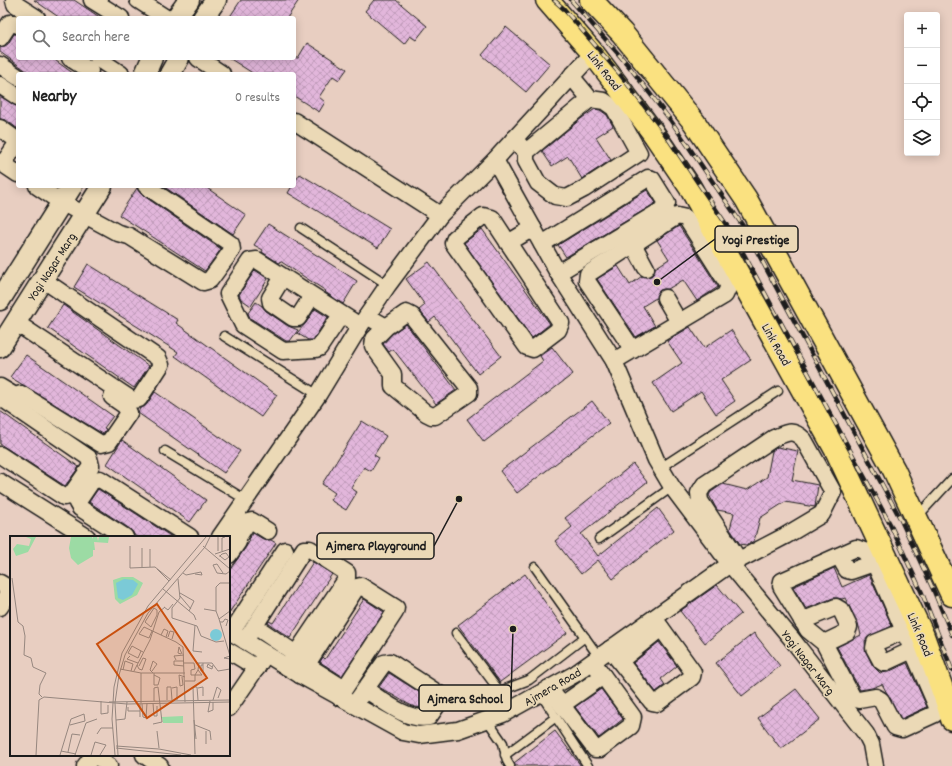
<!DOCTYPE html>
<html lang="en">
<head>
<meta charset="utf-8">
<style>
	body { margin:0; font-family:Dekko,sans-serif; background:#f6f6f6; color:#222 }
	.controls { position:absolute; right:12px; top:12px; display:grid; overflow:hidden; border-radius:4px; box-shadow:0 2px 10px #0003 }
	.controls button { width:36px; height:36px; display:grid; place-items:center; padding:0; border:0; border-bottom:1px solid #e0e0e0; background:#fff; color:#222; font:20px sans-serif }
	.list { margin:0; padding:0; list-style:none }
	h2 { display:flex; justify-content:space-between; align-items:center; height:52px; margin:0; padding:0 16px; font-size:17px }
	h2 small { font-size:13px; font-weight:400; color:#767676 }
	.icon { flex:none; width:22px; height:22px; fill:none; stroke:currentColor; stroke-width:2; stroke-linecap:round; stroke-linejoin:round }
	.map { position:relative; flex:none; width:952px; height:766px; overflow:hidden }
	.search { position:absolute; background:#fff; box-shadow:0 2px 10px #0003; left:16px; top:16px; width:280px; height:44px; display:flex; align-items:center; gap:10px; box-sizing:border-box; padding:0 14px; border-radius:4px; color:#767676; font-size:15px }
	.panel { position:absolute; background:#fff; box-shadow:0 2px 10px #0003; left:16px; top:72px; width:280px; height:116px; border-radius:4px }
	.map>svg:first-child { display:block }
	.building { fill:url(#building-cross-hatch); stroke:#1c1c1c }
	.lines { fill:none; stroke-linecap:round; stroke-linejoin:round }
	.service-casing { stroke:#1c1c1c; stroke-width:11 }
	.minor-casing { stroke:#1c1c1c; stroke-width:19 }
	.tertiary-casing { stroke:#1c1c1c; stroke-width:23 }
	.primary-casing { stroke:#1c1c1c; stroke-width:25 }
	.service { stroke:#ebd9b6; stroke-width:8 }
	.minor { stroke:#ebd9b6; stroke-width:16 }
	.tertiary { stroke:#ebd9b6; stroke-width:20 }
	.primary { stroke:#fae180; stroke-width:22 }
	.rail-casing { stroke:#1c1c1c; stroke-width:4.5 }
	.rail { stroke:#ebd9b6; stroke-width:3; stroke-dasharray:9; stroke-linecap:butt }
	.labels { text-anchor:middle; stroke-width:3; stroke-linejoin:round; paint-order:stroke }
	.street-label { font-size:13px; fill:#1c1c1c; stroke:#ebd9b6 }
	.inset-road { fill:none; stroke:#96877f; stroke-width:1 }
	.view { fill:#c9500e; fill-opacity:0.15; stroke:#c9500e; stroke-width:2 }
	.inset-edge { fill:none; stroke:#1c1c1c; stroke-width:2 }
	.leader { fill:none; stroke:#1c1c1c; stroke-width:1.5 }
	.callout-dot { fill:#1c1c1c; stroke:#ebd9b6; stroke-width:1.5 }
	.callout { fill:#ebd9b6; stroke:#1c1c1c; stroke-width:1.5 }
	.callout-label { font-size:14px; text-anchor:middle; font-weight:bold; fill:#1c1c1c }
</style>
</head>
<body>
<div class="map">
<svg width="952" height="766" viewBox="0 0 952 766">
	<defs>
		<pattern id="building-cross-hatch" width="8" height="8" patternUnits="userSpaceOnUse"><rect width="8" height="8" fill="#e2b6db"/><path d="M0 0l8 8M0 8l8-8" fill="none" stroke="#c19cbb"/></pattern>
	</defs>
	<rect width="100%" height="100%" fill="#e8cec1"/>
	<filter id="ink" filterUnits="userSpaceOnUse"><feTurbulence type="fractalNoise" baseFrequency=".025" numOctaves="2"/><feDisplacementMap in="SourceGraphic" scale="8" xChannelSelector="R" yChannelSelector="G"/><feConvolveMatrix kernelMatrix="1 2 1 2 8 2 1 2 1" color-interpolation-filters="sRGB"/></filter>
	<g filter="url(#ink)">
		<!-- building -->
		<g class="building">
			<path d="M34,0H74L101,18H60Z"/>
			<path d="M241,0H299L287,18H229Z"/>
			<path d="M374,0H396L427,26L416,40L410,36L404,44L365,11Z"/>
			<path d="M506,27L550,64L526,92L482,55Z"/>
			<path d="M14,34H18V58H52L74,74H31L0,52V47L5,46L8,44Z"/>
			<path d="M307,43L347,69L339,80L333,76L319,97L325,102L319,112L294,96V74H254L229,58H298Z"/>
			<path d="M0,96L18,107V129L6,120L0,119Z"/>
			<path d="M595,109L600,110L607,115L613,126L596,137L611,160L582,179L568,156L552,166L542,151L582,118Z"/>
			<path d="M300,174L390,229L378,248L288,193L292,186H294V183Z"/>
			<path d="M163,186H204L246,215L233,234Z"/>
			<path d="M137,188L141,194L221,249L205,271L119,215Z"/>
			<path d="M647,190L656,203L566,257L558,245Z"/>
			<path d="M268,224L357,281L343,304L325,292L326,291L280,261L279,263L262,252L263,250L254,245Z"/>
			<path d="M679,226L718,287L697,301L683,280L668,289H665L660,290L657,294L656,298L643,306L655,326L636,337L597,279L618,266L630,285L642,276L646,277L651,276L654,273L655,268L669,259L657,240Z"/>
			<path d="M482,229L550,324L532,338L464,243Z"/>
			<path d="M429,262L501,356L478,374L435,317L429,322L419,310L425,305L406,279Z"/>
			<path d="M88,264L178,320L176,323L277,395L261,417L175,356L178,352L74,287Z"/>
			<path d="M255,270L268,279L251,306L241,299L239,295Z"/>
			<path d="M256,302L262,306L266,311L288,326L298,330L290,341H286L250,318L248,313Z"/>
			<path d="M63,305L149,366L134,388L48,328Z"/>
			<path d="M315,309L328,317L313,340H308L297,333L306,323Z"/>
			<path d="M406,324L456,390L436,404L393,349L389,352L383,344L392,334Z"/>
			<path d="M690,327L704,348L731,330L751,360L721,380L735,401L716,414L701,391L671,411L653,383L682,363L667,341Z"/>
			<path d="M552,347L573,374L484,442L467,419L543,361L540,356Z"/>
			<path d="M26,355L113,416L104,428L106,429L103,434L10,377Z"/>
			<path d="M155,392L240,451L224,473L138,413L140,408L147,404Z"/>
			<path d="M592,401L609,423L517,493L500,471Z"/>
			<path d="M0,411L79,467L65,486L0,444Z"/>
			<path d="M362,421L386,436L374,455L379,458L371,471L364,467L351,488L357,492L346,510L330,500L335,493L322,484Z"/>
			<path d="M122,440L206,500L190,522L107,464Z"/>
			<path d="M777,447L798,451L792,480L818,485L815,507L785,502L760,518L754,541L746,545L740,544L730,529L734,513L717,510L709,495L711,492L723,484L747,490L767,477L772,451Z"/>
			<path d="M633,464L647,482L581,534L598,556L658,508L674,530L613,579L598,560L581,574L555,541L572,527L565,518Z"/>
			<path d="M98,489L172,537H136L130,529L89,502Z"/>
			<path d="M253,533L263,539L271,540L276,543L229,613V571L246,547L250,540L248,539Z"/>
			<path d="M313,562L332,574L290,638L268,623L269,621L273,623Z"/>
			<path d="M834,568L842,587L869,575L892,626L868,637L865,641L866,652L873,666L880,673L888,672L907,663L927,707L901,719L882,684L872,688L860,690L837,647L861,635L858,623L845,598L842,599L837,598H833L806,609L793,587Z"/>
			<path d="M525,574L567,633L500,682L458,625Z"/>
			<path d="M717,585L741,614L705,643L680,611Z"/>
			<path d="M364,599L384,612L342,676L320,662L323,657L325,659Z"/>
			<path d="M754,633L780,666L742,696L716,663Z"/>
			<path d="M659,642L677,666L661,679L665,685L656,692L633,663Z"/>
			<path d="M389,673L430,699L424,708L415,707L408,704L379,687Z"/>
			<path d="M601,689L623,719L599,738L575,707Z"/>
			<path d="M796,689L820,719L781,749L758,718Z"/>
			<path d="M555,731L581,766H515L514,763Z"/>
		</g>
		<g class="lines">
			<!-- service casing -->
			<g class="service-casing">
				<g id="service">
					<path d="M301,228L388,285"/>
					<path d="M224,336L318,395"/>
					<path d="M165,451L246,500"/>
					<path d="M660,468L778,391"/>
					<path d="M918,516L952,479"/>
					<path d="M599,539L672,487"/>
					<path d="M535,567L599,657"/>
					<path d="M456,633L513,709"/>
					<path d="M500,691L529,680L585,637"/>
					<path d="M540,693L588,766"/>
					<path d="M487,720L503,743L507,761L510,766"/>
					<path d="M505,755L556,717"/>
				</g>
			</g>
			<!-- minor casing -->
			<g class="minor-casing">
				<g id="minor">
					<path d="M14,0L15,4L37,18"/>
					<path d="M92,0L121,18"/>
					<path d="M138,0L166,18"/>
					<path d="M0,38L10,23H15L18,25"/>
					<path d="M70,58L90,71"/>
					<path d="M97,58L121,74"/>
					<path d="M198,58L222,74"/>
					<path d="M0,65L18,77"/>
					<path d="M0,85L18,97"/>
					<path d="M294,121L440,215"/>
					<path d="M0,128L18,141"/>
					<path d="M514,139L526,152V161L538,183L555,196L567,198L584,189L639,153L614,108L604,101L590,99L571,76"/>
					<path d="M526,152L590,99"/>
					<path d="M495,160L558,273L614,361L656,460L672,487L730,564L791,638L866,734L871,744L875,766"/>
					<path d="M0,162L18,174"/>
					<path d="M3,164L18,142"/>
					<path d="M37,186L61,202L118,233L129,236L203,282L210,280L232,250L231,244L146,186"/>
					<path d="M483,216L492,218L561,323L558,330L533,349L527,347L453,243L455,238Z"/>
					<path d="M508,243L533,228"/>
					<path d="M542,244L648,178L652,179L667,203L665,208L558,273"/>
					<path d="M633,244L646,268"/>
					<path d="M283,277L270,298L271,303L293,318H298L312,296"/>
					<path d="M665,298L679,322"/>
					<path d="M341,315L319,348L316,349L283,351L243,325L228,294L250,261L257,260L360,326"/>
					<path d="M367,316L386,327L406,313L412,316L469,388V393L435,416H432L426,413L393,386V374L373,346L374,339L386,327"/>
					<path d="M15,322L132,400L139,399L161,365L158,358L42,279"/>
					<path d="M614,361L725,295L729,286L686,218L677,216L588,274L587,281L633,350"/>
					<path d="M0,387L15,396L21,394L101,444L109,442L129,413L125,406L112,397"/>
					<path d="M0,397L89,458L91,466L70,496L64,497L0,455"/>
					<path d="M0,482L87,537"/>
					<path d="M125,537L80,508L77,503L92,481L100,479L190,537"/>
					<path d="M220,537L318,395L360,326L388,285L440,215L495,160L593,53"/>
					<path d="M856,548L864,551L875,564L938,709L935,714L902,729L895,727L881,700L876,697L859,700L853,698L824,643L808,630L781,586L782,581Z"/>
					<path d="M229,555L238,542L237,539L248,522L252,521L268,531"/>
					<path d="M839,556L847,570L851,571L874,563"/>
					<path d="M0,583L5,586L8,594L0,607"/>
					<path d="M802,621L836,607L841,610L849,627L847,632L824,643"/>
					<path d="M229,631L300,675L403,732L419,735L458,730L503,714L575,674L730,564L739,560L785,536L822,514L833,492L804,440C793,429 788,432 774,438L704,485L699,493L700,501L739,560"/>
					<path d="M262,631L296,654"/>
					<path d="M904,631L875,643L874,648L881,661L884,663L912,650"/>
					<path d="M231,633L285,550"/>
					<path d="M245,641L304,549H310L347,573V578L287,667"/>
					<path d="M610,649L652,702L657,703L692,677L693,672L654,618"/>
					<path d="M229,651L257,668"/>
					<path d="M620,661L661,628"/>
					<path d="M313,669L343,688"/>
					<path d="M300,675L357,587L361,586L396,608L395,612L339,697"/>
					<path d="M549,688L595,749H600L631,726L633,717L593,662"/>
					<path d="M354,705L384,663L390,662L439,694L440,701L429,717C408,722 382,700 365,689"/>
					<path d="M562,705L603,676"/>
					<path d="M229,708L266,654"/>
					<path d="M144,755L160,766"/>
					<path d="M85,766L92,757L97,756L109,766"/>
				</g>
			</g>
			<!-- tertiary casing -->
			<g class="tertiary-casing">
				<g id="tertiary">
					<path d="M176,18L189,0"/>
					<path d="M203,18L216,0"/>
					<path d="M145,74L152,58"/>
					<path d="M170,74L179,58"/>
					<path d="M0,300L72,186"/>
					<path d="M0,347L102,186"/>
				</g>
			</g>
			<!-- primary casing -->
			<g class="primary-casing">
				<g id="primary">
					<path d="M547,0L593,53L652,131L690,187L837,452L923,636L948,705L952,719"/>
					<path d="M591,0L622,33L694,122L746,199L894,470L952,595"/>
				</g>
			</g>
			<!-- service -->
			<use href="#service" class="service"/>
			<!-- minor -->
			<use href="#minor" class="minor"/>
			<!-- tertiary -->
			<use href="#tertiary" class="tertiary"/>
			<!-- primary -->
			<use href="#primary" class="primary"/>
			<!-- rail casing -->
			<g class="rail-casing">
				<g id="rail">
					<path d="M554,0L564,9L619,73L661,128L734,236L890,524L922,593L952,670"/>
					<path d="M571,0L628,65L671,121L745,229L900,518L933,589L952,635"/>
				</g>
			</g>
			<!-- rail -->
			<use href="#rail" class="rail"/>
		</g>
	</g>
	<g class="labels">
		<!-- street labels -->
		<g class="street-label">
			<text transform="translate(605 70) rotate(52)" y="5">Link Road</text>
			<text transform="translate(51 266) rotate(-57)" y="5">Yogi Nagar Marg</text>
			<text transform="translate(777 344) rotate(61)" y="5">Link Road</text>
			<text transform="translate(921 634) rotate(67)" y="5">Link Road</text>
			<text transform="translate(809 662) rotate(52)" y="5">Yogi Nagar Marg</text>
			<text transform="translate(552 686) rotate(-30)" y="5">Ajmera Road</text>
		</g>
	</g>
	<!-- overview -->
	<g transform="translate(10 536)">
		<rect width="220" height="220" fill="#e8cec1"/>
		<path d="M16,1H26L18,16L6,20L3,13L7,8L19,10L21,3Z" fill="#9cdba4"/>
		<path d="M112,41H123L133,47L127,59L110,68L105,63L103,44ZM173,180V187H153L152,181Z" fill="#9cdba4"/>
		<path d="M61,1H82L83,3V1H87L88,5L89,1H99L98,7L84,6L85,14H83V20L68,29L61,22L59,12Z" fill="#9cdba4"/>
		<path d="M114,43L123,44L128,48L122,59L113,64L108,62L106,47ZM200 99a6 6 0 1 1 12 0a6 6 0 1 1-12 0Z" fill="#7bcad7"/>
		<path class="inset-road" d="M120,10V32L145,31L161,44M193,10L220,33M132,12V31M140,13V31M208,15V1M212,15V2L215,1M205,18L220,13M209,20H210L212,18L216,17L219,21L215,24L210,20M147,33L159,45M173,37L176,39L191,36L192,39L185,38M213,37L207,28L203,29L207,37L216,38L220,35M2,42L8,86L13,90L15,100L14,119L21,122L23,131L36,137L30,149L29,158L32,161M168,43L170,62L162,72V82L187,90L191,100L206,106L214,105M153,53L184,79L186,84M170,57L184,65L179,75M170,60L181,73M154,71L158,74L163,68M144,72L147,74V79L141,91L135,86ZM194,73L206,75M220,75L209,83L220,120L214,122L220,123M209,83L206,75V51L210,47H220M210,86H213L215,83L218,84L216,90M185,89L183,115L192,116M142,95L139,102L129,98L134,91L166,106L173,111L175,166M151,99L154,93L158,95L156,101M158,101L160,95L164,96L162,103M131,115L128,122L118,117L122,110L133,116M171,118L168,117L169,111L172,118M120,120L117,123L128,127M166,124L164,120L174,119M174,125H164V129L174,130M174,127H184L185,133L181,134V139H185V145H175M187,127H202L208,135L220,133M127,129L129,133L132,134L136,123L133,122L129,130M193,129H191V135H193V127M202,131L198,128L197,131L202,133L203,129M110,133L131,137H175M113,134L115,125L123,128L121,135M188,134L192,139H185L188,134L189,127M124,135L140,104L149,76L155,71M142,135L147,128L143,125L140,134L143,137M131,137V167M144,137V149H148L150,142L144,139M172,141L173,149L170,150L169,139L175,141M162,152L167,151V164M188,152L193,151V160M157,164V151H161L162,164M203,164L207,151L211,154L208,162M91,165V178L98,177V169M200,165L198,176L203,174V166M99,166L220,164M143,167L144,180H147V170M130,168V181M132,168L133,181L136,182L137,167M118,171V175H130M106,184L115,183L117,166M184,184L186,203M143,188L152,186L148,151L144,152V165M185,189L200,195L201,204M147,195L149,212M87,198L91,192H103M196,208V195M106,210L149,213L181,219M106,212L171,219M51,215L66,218M58,216L62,198L70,199M185,218L183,151H187L188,164M26,219L29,164L34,161L117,168L220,166M50,219L61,183L74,178L75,185L60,189M65,219L76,187L87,183M81,219L85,206L96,209L90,219M105,219L102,183L104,151L112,117L138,70L196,1M108,219L105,167L109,139L115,119L138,77L195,11L200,1"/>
		<path class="view" d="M147,68L197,142L137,182L87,108Z"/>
		<rect width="220" height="220" class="inset-edge"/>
	</g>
	<!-- callouts -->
	<path class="leader" d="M657 282L715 239M459 499L434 546M513 629L511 698"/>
	<g class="callout-dot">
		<circle cx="657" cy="282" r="4"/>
		<circle cx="459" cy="499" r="4"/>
		<circle cx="513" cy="629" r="4"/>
	</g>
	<g class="callout">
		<rect x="715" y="226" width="83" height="26" rx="4"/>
		<rect x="317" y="533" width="117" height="26" rx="4"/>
		<rect x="419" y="685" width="92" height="26" rx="4"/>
	</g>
	<g class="callout-label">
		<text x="756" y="244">Yogi Prestige</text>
		<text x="376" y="550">Ajmera Playground</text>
		<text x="465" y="703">Ajmera School</text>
	</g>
</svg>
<div class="controls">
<button>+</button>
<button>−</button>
<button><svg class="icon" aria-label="locate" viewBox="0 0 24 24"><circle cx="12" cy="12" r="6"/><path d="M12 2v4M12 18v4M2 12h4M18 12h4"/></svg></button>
<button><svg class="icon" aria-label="layers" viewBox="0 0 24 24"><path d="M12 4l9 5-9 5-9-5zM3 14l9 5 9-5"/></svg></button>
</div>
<div class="search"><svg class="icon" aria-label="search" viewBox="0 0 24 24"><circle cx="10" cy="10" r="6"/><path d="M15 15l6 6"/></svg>Search here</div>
<section class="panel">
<h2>Nearby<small>0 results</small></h2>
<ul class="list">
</ul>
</section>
</div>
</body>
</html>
